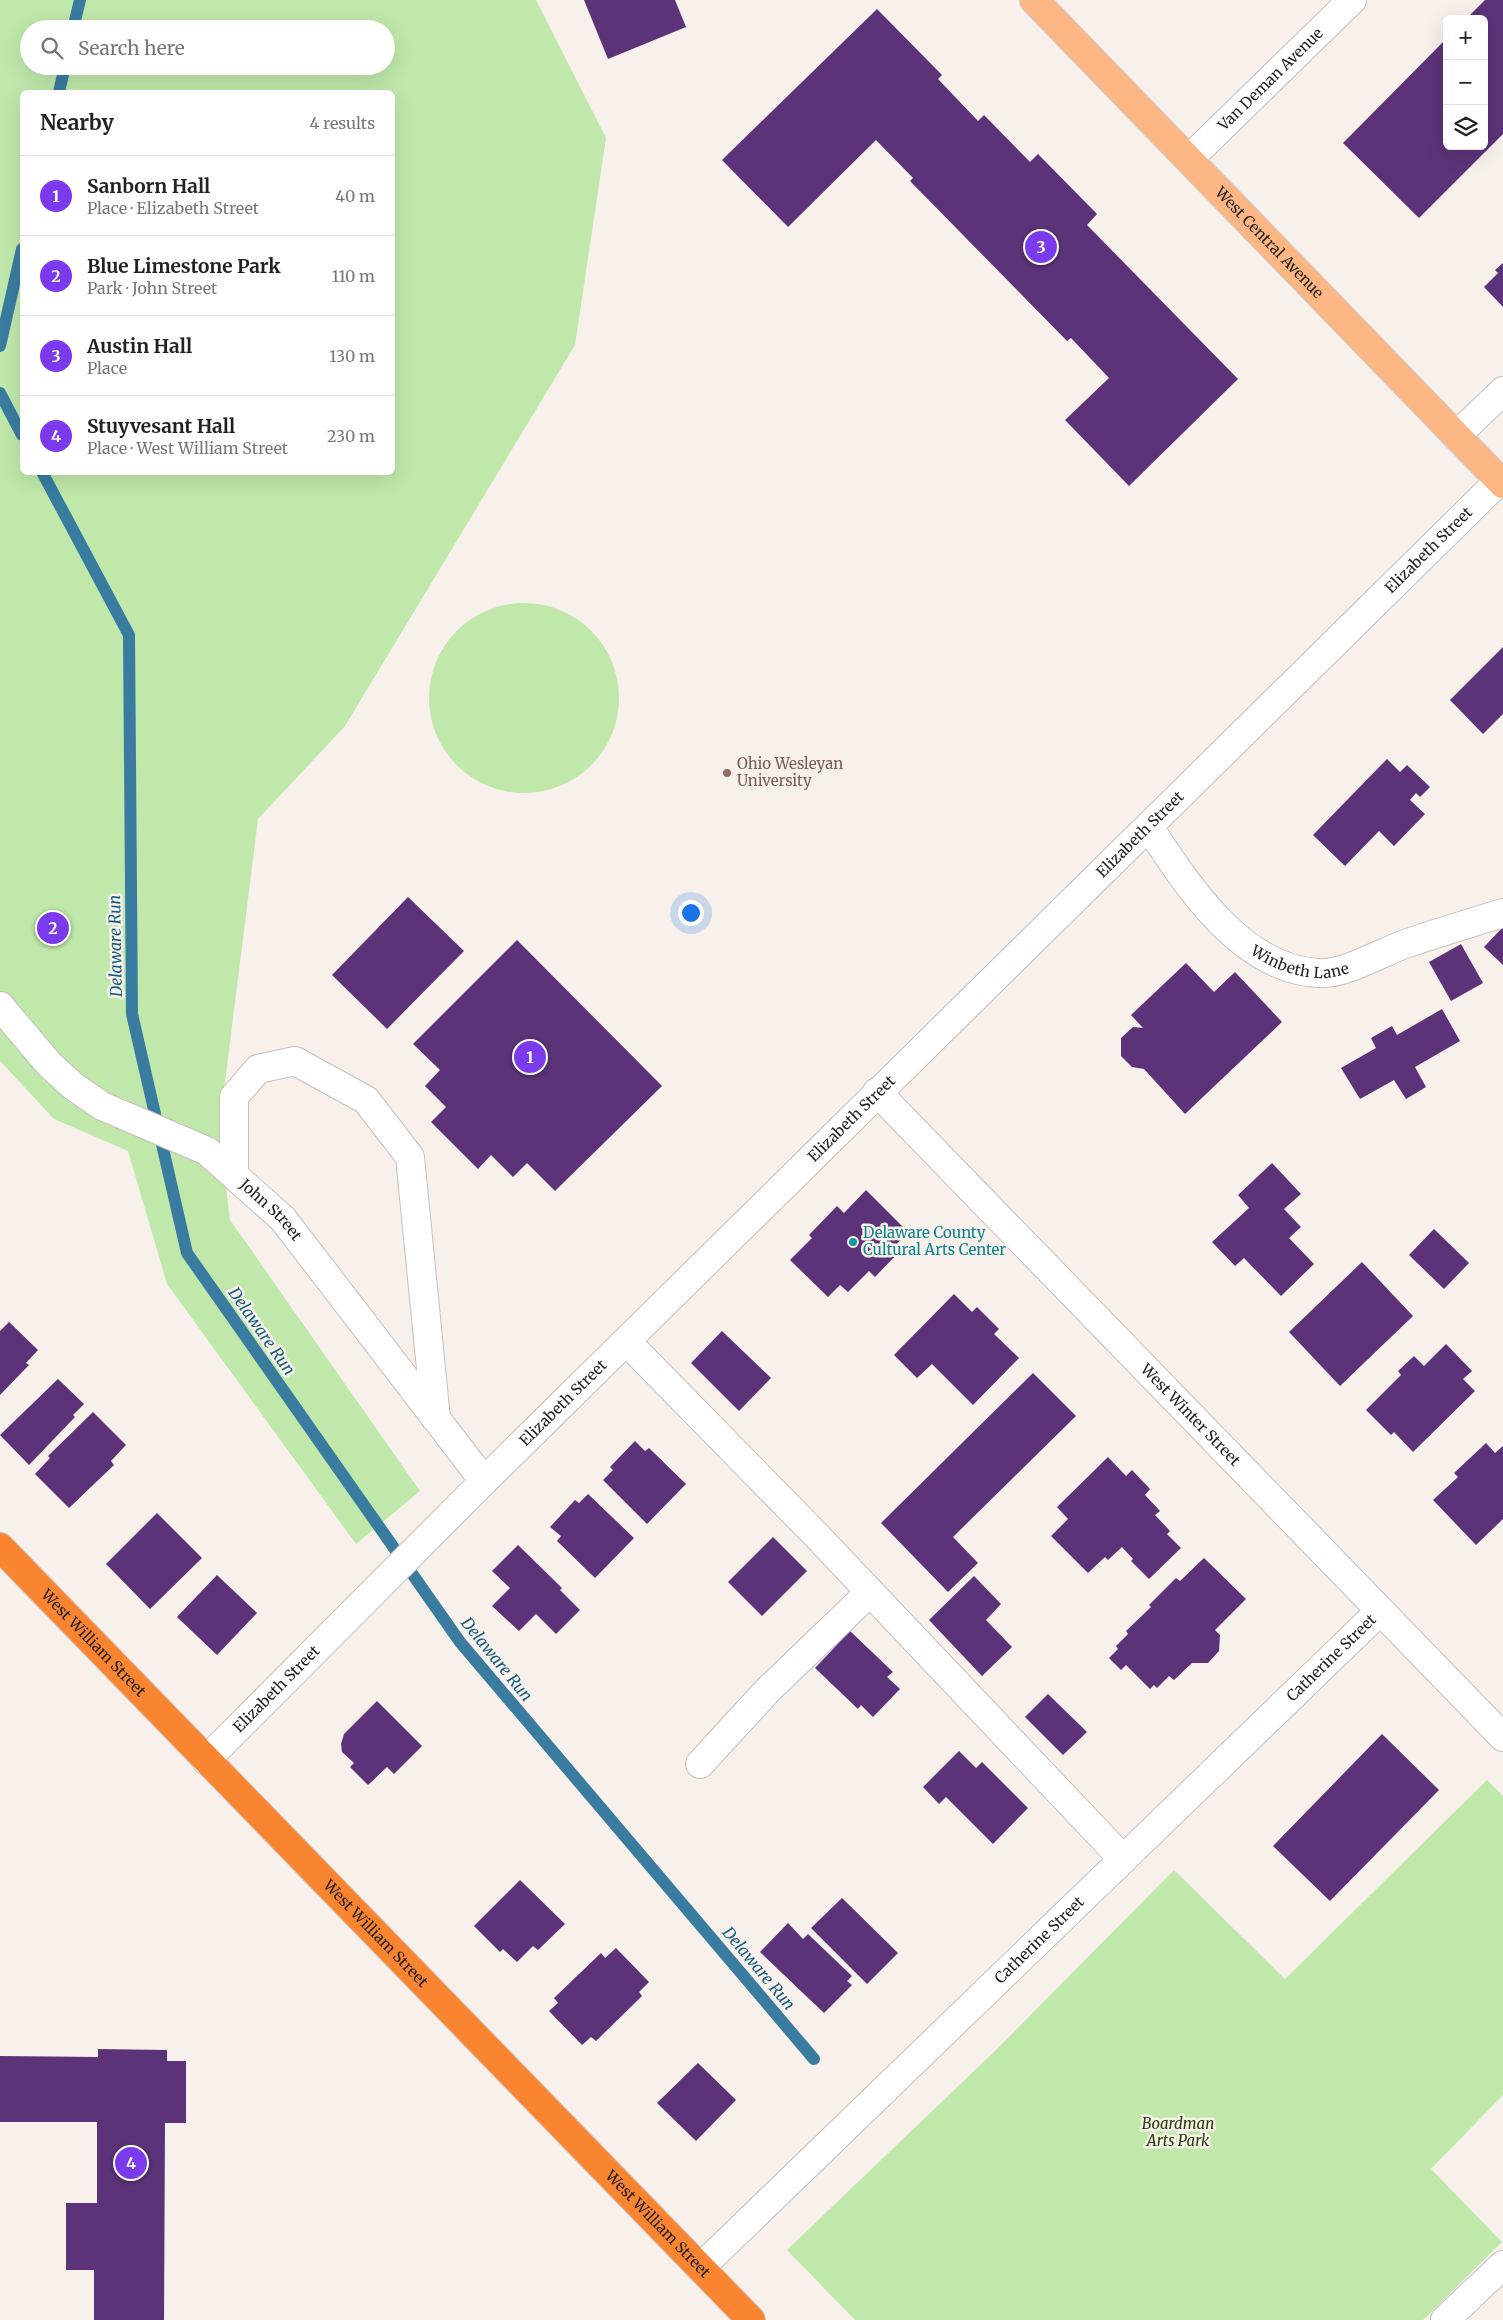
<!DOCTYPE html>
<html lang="en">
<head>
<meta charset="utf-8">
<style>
	body { margin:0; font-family:Merriweather,serif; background:#f6f6f6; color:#222 }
	.controls { position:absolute; right:15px; top:15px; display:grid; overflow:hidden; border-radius:8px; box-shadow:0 5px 20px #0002 }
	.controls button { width:45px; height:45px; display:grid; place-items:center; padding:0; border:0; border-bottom:1px solid #e0e0e0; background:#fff; color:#222; font:25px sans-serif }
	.you { position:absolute; left:690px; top:912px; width:18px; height:18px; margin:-12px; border:4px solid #fff; border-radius:50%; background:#1a73e8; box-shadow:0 0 0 8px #1a73e833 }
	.badge { display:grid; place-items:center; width:32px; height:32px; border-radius:50%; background:#7c3aed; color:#fff; font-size:16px; font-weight:700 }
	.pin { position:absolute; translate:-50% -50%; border:2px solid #fff; box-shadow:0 1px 5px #0006 }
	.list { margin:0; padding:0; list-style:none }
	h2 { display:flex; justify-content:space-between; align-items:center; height:65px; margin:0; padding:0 20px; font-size:21px }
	h2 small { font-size:16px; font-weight:400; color:#767676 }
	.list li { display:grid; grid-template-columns:32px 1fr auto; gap:15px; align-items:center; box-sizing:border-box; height:80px; padding:0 20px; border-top:1px solid #e0e0e0 }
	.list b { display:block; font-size:19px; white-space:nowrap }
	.list p { margin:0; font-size:16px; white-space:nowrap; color:#767676 }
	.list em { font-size:16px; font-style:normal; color:#767676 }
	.icon { flex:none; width:28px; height:28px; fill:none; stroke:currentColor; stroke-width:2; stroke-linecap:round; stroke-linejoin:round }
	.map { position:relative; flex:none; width:1503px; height:2320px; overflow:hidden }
	.search { position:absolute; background:#fff; box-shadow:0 5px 20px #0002; left:20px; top:20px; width:375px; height:55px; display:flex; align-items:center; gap:12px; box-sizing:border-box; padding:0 18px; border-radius:28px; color:#767676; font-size:19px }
	.panel { position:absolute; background:#fff; box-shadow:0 5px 20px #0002; left:20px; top:90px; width:375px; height:385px; border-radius:8px }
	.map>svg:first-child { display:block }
	.green { fill:#c0e8aa; fill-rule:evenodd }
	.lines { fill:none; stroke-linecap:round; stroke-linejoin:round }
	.stream { stroke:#397ca0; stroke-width:12 }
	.building { fill:#5c3379 }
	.minor-casing { stroke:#c7bfbb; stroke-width:30 }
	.major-casing { stroke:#cecdcd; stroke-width:30 }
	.highway-casing { stroke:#cecdcd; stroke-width:30 }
	.minor { stroke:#fff; stroke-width:28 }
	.major { stroke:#fcb683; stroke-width:28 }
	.highway { stroke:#fa8531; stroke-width:28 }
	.education-dot { fill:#8d6e63; stroke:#f7f0eb; stroke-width:2 }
	.culture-dot { fill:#0f9aa8; stroke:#f7f0eb; stroke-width:2 }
	.labels { text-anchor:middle; stroke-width:5; stroke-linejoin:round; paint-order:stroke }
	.street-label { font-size:15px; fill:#201d1c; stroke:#f7f0eb }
	.education-label { font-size:15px; fill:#785e54; stroke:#f7f0eb; text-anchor:start }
	.culture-label { font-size:15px; fill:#0d838f; stroke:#f7f0eb; text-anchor:start }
	.park-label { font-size:15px; font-style:italic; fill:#203f07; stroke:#f7f0eb }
	.water-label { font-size:16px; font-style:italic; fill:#105a7e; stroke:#f7f0eb }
</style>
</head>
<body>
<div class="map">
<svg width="1503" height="2320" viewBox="0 0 1503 2320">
	<rect width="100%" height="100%" fill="#f7f0eb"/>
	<!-- green -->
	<g class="green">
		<path d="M0,0H536L606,138L575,345L345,726L258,819L219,1130L230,1220L420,1491L356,1544L167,1284L128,1151L54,1119L0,1061ZM29,29H386V66H29ZM22,92H392V472H22Z"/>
		<circle cx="524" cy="698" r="95"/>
		<path d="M1487,1780L1503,1796V2095L1431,2169L1502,2242L1423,2320H855L787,2250L998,2048L1174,1870L1285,1979Z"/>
	</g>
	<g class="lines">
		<!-- stream -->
		<g class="stream">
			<path d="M73,29L80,0"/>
			<path d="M59,92L65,66"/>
			<path d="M0,346L22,249"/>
			<path d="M0,393L22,435"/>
			<path d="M42,472L129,635L132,1014L187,1253L460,1642L814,2059"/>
		</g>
	</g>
	<!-- building -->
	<g class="building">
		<path d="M584,0H675L686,27L608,59Z"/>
		<path d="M1485,0H1503V134L1419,218L1343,143L1447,38V146H1484V19H1466Z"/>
		<path d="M877,9L942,75L938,79L978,121L984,115L1030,162L1038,154L1097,214L1087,225L1238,379L1129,486L1065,420L1109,378L1071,338L1067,341L910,181L913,178L876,140L788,227L722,160Z"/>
		<path d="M1503,263V307L1484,287L1498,273L1495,270Z"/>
		<path d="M1503,647V714L1483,734L1450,700Z"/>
		<path d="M1387,759L1400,772L1407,765L1430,787L1420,797L1416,793L1410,800L1425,814L1394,846L1379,831L1345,866L1313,835Z"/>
		<path d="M408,897L464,951L387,1029L332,975Z"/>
		<path d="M1503,927V965L1484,947Z"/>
		<path d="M517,940L662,1086L555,1191L527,1163L513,1177L491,1155L478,1169L431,1122L446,1107L425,1086L440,1070L413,1044Z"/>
		<path d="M1461,944L1483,983L1451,1001L1429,962Z"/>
		<path d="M1186,963L1214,992L1235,972L1282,1022L1185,1114L1144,1069L1132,1067L1121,1056V1038L1133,1027L1143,1028L1131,1015Z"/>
		<path d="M1442,1009L1460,1041L1415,1067L1426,1087L1406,1099L1394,1080L1360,1099L1341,1068L1376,1048L1371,1038L1392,1026L1397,1035Z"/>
		<path d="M1272,1163L1301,1194L1284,1209L1301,1227L1289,1238L1314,1264L1281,1296L1244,1258L1235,1266L1212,1242L1249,1208L1238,1195Z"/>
		<path d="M866,1190L908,1232L894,1247L899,1252L875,1277L869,1271L848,1292L840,1285L828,1297L790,1260L812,1238L809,1235L837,1206L844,1213Z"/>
		<path d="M1434,1229L1469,1263L1444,1289L1409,1255Z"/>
		<path d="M1362,1262L1413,1316L1340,1386L1289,1332Z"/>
		<path d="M954,1294L972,1312L977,1307L999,1329L994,1334L1019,1358L973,1405L932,1364L917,1378L894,1355Z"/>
		<path d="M9,1322L38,1350L26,1363L29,1365L0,1395V1331Z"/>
		<path d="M722,1331L771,1378L739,1411L691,1363Z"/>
		<path d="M1446,1344L1472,1371L1463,1379L1475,1391L1413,1452L1394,1432L1391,1435L1366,1410L1401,1375L1398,1371L1414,1356L1424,1366Z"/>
		<path d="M1033,1373L1076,1416L953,1537L978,1563L948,1592L881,1523Z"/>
		<path d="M58,1379L84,1404L73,1415L75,1417L29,1465L0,1435Z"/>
		<path d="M93,1412L126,1445L111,1461L114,1465L69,1508L35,1474L50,1458L48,1456Z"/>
		<path d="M635,1441L645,1451L649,1448L686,1484L647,1524L603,1480L613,1470L610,1467Z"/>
		<path d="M1486,1443L1495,1453L1503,1446V1519L1476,1545L1433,1500L1458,1477L1454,1473Z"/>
		<path d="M1108,1457L1126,1476L1132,1470L1150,1489L1145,1495L1160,1511L1155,1515L1170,1531L1167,1534L1181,1548L1149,1579L1131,1561L1133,1559L1122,1547L1108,1560L1105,1557L1088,1573L1051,1536L1068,1519L1057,1507Z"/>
		<path d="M588,1494L634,1538L595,1578L557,1541L561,1536L550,1527L575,1500L579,1503Z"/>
		<path d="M157,1513L202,1558L150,1609L106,1564Z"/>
		<path d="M773,1537L807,1571L762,1616L728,1582Z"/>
		<path d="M518,1545L562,1588L560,1590L580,1610L556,1634L536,1614L519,1631L492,1606L510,1588L492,1571Z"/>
		<path d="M1204,1558L1246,1599L1215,1630L1220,1635L1219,1651L1208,1663H1192L1174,1680L1169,1676L1157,1688L1154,1685L1150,1689L1126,1665L1121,1670L1109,1658L1118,1649L1116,1646L1128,1634L1126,1631L1151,1607L1149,1605L1176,1578L1180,1581Z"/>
		<path d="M217,1575L257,1613L217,1655L177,1617Z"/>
		<path d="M974,1576L1001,1604L986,1620L1012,1647L982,1676L929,1620Z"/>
		<path d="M850,1631L893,1672L887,1677L900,1689L873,1717L861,1705L858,1709L815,1668Z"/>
		<path d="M1048,1694L1087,1732L1063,1755L1025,1717Z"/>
		<path d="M377,1701L422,1746L394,1774L387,1767L368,1785L350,1767L354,1763L342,1752L341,1744L344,1734Z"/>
		<path d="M1382,1734L1439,1790L1330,1901L1273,1846Z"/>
		<path d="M959,1751L976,1768L982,1762L1028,1808L993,1844L946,1797L939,1804L923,1787Z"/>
		<path d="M520,1880L565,1924L538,1950L533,1946L517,1962L503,1949L500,1952L474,1926Z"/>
		<path d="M842,1898L898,1953L867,1984L811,1928Z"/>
		<path d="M788,1923L803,1939L808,1934L852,1976L847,1981L852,1985L824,2013L760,1952Z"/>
		<path d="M616,1948L649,1982L639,1992L642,1996L596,2041L591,2037L582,2045L549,2011L558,2003L554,1998L601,1953L605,1958Z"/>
		<path d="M98,2049L167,2050V2061H186V2123H165L164,2320H94V2270H66V2203H97V2122H0V2056L98,2057Z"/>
		<path d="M698,2063L736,2100L696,2141L657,2103Z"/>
	</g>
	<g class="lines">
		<!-- minor casing -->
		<g class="minor-casing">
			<g id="minor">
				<path id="s1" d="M1189,159L1352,0"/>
				<path d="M1456,436L1503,391"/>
				<path id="s2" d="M1149,827C1187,885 1241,969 1318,973C1344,975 1380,953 1405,944C1437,933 1470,923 1503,913"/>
				<path id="s3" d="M0,1006L49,1064L73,1086L102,1106L207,1151L283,1219L484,1481"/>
				<path id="s4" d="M877,1092L1503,1737"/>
				<path d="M234,1174V1097L258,1069L295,1061L366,1100L410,1157L436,1419"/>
				<path d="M627,1342L818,1537L1123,1859"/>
				<path id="s5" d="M206,1760L484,1481L1499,481"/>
				<path d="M700,1764L767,1691L870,1592"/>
				<path id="s6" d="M700,2268L1380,1611"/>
				<path d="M1445,2320L1503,2265"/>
			</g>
		</g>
		<!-- major casing -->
		<g class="major-casing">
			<g id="major">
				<path id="s7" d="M1034,0L1503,484"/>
			</g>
		</g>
		<!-- highway casing -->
		<g class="highway-casing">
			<g id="highway">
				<path id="s8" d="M0,1547L751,2320"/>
			</g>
		</g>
		<!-- minor -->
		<use href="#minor" class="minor"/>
		<!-- major -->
		<use href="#major" class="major"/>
		<!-- highway -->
		<use href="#highway" class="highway"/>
	</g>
	<!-- markers -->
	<circle class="education-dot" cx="727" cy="773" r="5"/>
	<circle class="culture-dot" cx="853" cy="1242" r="5"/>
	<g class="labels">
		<!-- street labels -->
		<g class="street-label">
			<text dy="5" stroke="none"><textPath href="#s1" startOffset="114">Van Deman Avenue</textPath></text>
			<text dy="5" stroke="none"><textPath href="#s7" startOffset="338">West Central Avenue</textPath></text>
			<text dy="5" stroke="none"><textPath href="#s5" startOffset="1720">Elizabeth Street</textPath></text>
			<text dy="5" stroke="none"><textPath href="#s5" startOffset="1315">Elizabeth Street</textPath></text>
			<text dy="5" stroke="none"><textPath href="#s2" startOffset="212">Winbeth Lane</textPath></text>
			<text dy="5" stroke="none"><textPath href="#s5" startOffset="910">Elizabeth Street</textPath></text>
			<text dy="5" stroke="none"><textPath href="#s3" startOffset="345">John Street</textPath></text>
			<text dy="5" stroke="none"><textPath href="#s5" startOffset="505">Elizabeth Street</textPath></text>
			<text dy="5" stroke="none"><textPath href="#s4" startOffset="450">West Winter Street</textPath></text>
			<text dy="5" stroke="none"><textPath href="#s8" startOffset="134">West William Street</textPath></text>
			<text dy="5" stroke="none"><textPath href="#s6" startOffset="878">Catherine Street</textPath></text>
			<text dy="5" stroke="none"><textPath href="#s5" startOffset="100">Elizabeth Street</textPath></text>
			<text dy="5" stroke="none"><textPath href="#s8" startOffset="539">West William Street</textPath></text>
			<text dy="5" stroke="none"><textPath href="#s6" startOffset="472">Catherine Street</textPath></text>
			<text dy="5" stroke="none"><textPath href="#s8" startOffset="944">West William Street</textPath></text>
		</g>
		<!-- education labels -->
		<g class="education-label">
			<text x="737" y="769">Ohio Wesleyan<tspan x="737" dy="17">University</tspan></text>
		</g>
		<!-- culture labels -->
		<g class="culture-label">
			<text x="863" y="1238">Delaware County<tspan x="863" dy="17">Cultural Arts Center</tspan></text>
		</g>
		<!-- park labels -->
		<g class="park-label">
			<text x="1178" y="2129">Boardman<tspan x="1178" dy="17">Arts Park</tspan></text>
		</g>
		<!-- water labels -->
		<g class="water-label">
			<text transform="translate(115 946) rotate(-91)" y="6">Delaware Run</text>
			<text transform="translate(262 1331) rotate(55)" y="6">Delaware Run</text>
			<text transform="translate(497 1659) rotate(51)" y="6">Delaware Run</text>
			<text transform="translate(759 1968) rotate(50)" y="6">Delaware Run</text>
		</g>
	</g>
</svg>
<div class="controls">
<button>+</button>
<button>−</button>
<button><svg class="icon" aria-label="layers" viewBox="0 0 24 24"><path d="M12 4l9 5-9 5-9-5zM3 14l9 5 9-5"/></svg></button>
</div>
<div class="you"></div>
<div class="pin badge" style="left:530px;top:1057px">1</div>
<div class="pin badge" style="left:53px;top:928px">2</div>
<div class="pin badge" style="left:1041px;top:247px">3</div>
<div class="pin badge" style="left:131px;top:2163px">4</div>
<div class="search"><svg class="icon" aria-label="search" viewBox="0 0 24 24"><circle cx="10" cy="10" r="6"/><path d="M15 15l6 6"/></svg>Search here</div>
<section class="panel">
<h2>Nearby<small>4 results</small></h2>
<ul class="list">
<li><span class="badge">1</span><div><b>Sanborn Hall</b><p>Place · Elizabeth Street</p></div><em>40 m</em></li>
<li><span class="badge">2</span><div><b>Blue Limestone Park</b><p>Park · John Street</p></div><em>110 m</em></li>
<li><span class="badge">3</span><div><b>Austin Hall</b><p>Place</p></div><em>130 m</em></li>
<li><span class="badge">4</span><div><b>Stuyvesant Hall</b><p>Place · West William Street</p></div><em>230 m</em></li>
</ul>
</section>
</div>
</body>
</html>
